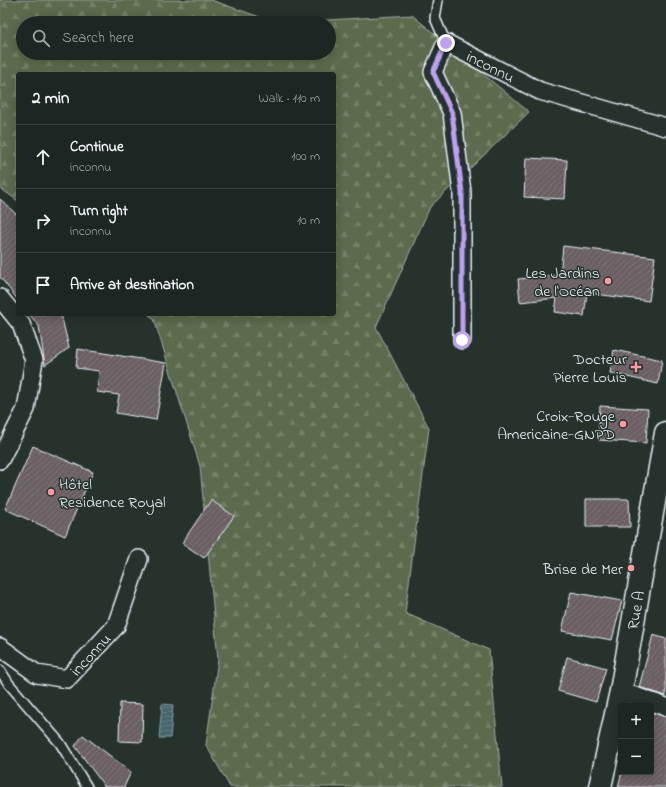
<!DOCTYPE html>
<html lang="en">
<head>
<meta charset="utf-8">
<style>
	body { margin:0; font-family:"Indie Flower",sans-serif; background:#252e2a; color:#f1f3f6 }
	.controls { position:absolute; right:12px; bottom:12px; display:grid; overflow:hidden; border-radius:4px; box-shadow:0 2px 10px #0003 }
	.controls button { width:36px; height:36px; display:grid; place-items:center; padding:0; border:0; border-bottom:1px solid #3a4340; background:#1c2622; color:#f1f3f6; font:20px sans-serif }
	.stop { position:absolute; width:12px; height:12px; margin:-9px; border:3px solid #bca0f2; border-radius:50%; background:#fff }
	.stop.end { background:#bca0f2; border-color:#fff; box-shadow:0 1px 4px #0008 }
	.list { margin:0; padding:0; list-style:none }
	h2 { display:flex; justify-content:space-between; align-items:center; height:52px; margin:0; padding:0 16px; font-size:17px }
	h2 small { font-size:13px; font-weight:400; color:#a0a5a5 }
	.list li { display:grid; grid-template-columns:26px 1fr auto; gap:12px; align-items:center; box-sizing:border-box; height:64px; padding:0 16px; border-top:1px solid #3a4340 }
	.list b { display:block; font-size:15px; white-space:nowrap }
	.list p { margin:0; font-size:13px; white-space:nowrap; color:#a0a5a5 }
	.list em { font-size:13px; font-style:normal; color:#a0a5a5 }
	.icon { flex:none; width:22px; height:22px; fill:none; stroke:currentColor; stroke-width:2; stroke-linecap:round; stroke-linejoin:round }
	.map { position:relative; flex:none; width:666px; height:787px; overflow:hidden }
	.search { position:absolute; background:#1c2622; box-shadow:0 2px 10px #0003; left:16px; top:16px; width:320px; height:44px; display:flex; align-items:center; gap:10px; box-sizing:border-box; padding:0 14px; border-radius:22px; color:#a0a5a5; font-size:15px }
	.panel { position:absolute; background:#1c2622; box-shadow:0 2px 10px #0003; left:16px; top:72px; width:320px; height:244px; border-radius:4px }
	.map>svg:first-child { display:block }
	.forest { fill:url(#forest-firs); stroke:#a2aea2; fill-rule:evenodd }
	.water { fill:url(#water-rules); stroke:#869ea3 }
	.building { fill:url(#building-hatch); stroke:#e8f1f8 }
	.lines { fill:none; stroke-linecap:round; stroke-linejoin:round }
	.service-casing { stroke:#e8f1f8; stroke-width:12 }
	.minor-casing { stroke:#e8f1f8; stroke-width:20 }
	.tertiary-casing { stroke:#e8f1f8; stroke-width:25 }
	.service { stroke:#26332d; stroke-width:9 }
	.minor { stroke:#26332d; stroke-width:17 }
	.tertiary { stroke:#26332d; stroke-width:22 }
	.route { stroke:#bca0f2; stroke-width:5 }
	.poi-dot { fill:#ff9aa2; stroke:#26332d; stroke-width:1.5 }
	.labels { text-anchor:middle; stroke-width:3; stroke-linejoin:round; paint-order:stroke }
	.street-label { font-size:16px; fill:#e8f1f8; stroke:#26332d }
	.poi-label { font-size:16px; fill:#e8f1f8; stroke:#26332d; text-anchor:end }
</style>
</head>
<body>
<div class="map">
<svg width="666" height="787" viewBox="0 0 666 787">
	<defs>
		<pattern id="forest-firs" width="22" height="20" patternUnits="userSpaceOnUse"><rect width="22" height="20" fill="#5b6b4d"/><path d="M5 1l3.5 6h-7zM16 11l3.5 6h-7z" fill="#738167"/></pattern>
		<pattern id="water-rules" width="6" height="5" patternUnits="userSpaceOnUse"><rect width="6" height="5" fill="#44666b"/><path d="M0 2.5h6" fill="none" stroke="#5f7c81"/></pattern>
		<pattern id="building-hatch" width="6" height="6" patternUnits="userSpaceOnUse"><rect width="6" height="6" fill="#6a5f63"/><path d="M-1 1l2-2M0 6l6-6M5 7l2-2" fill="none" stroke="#7f767a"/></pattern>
	</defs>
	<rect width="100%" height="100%" fill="#26332d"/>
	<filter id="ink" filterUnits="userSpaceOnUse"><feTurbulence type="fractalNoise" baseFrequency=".025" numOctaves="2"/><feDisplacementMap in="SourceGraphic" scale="8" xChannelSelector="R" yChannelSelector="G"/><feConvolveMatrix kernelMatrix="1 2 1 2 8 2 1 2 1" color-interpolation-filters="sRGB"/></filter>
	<g filter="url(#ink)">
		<!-- forest -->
		<path class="forest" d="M0,0H211L277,23L412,15L529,112L430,207L376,327L429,428L405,613L489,650L502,787H230L206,745L218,659L200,466L154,319L148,314H334V74H18V201L0,188ZM23,23H329V53H23Z"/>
		<!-- water -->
		<path class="water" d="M162,704L173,705L170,738H159Z"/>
		<!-- building -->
		<g class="building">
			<path d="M526,158L567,160L565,199L524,197Z"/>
			<path d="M0,199L18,216V300L0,277Z"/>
			<path d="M563,246L655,257L649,301L587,293L584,316L555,312L557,298L520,302L518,279L560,275Z"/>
			<path d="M29,314H61L69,348L45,365L39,326Z"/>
			<path d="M78,349L166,363L156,420L116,413L119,395L97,392L99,371L76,368Z"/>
			<path d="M614,350L662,360L658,384L610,373Z"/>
			<path d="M600,406L648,409L646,443L598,440Z"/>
			<path d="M33,446L93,472L65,536L5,509Z"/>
			<path d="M586,499H629L630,527H586Z"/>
			<path d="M211,500L234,516L204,558L182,543Z"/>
			<path d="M571,592L622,601L612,640L562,631Z"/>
			<path d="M653,635L666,639V696L639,687Z"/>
			<path d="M567,657L606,668L596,702L558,691Z"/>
			<path d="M120,703L143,704L142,742L119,741Z"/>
			<path d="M651,712L666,717V787H618L622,772H651Z"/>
			<path d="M83,735L131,772L124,787H105L75,746Z"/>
		</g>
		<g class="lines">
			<!-- service casing -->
			<g class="service-casing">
				<g id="service">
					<path d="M438,0L435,18L446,43"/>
					<path d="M0,670L9,684L60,743L87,787"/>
				</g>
			</g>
			<!-- minor casing -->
			<g class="minor-casing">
				<g id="minor">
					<path d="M0,298L21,324L34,360L26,409L0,460"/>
					<path d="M462,340V192L452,113L433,72L446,43L540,91L666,127"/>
					<path d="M0,647L37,674L67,679L116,626L139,559"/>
					<path d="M621,691L666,707"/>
				</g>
			</g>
			<!-- tertiary casing -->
			<g class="tertiary-casing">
				<path id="tertiary" d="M600,787L621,691L666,433"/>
			</g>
			<!-- service -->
			<use href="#service" class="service"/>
			<!-- minor -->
			<use href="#minor" class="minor"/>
			<!-- tertiary -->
			<use href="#tertiary" class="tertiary"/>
		</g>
	</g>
	<g class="lines" filter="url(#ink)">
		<!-- route -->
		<path class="route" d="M446,43L433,72L452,113L462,192V340"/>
	</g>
	<!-- markers -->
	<g class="poi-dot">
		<circle cx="608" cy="281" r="4"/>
		<path d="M634 361h4v4h4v4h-4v4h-4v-4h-4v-4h4z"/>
		<circle cx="623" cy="424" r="4"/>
		<circle cx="51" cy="492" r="4"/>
		<circle cx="631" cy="568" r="4"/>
	</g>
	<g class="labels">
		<!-- street labels -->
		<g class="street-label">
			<text transform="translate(491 66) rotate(27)" y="6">inconnu</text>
			<text transform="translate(635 610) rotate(-80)" y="6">Rue A</text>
			<text transform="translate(90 654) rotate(-47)" y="6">inconnu</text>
		</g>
		<!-- poi labels -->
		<g class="poi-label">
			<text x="600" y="278">Les Jardins<tspan x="600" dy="18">de l'Océan</tspan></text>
			<text x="627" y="364">Docteur<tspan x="627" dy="18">Pierre Louis</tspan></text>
			<text x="615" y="421">Croix-Rouge<tspan x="615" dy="18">Americaine-GNPD</tspan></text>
			<text x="59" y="489" text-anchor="start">Hôtel<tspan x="59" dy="18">Residence Royal</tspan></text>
			<text x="623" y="574">Brise de Mer</text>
		</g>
	</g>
</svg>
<div class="controls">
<button>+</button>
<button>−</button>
</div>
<div class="stop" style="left:462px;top:340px"></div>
<div class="stop end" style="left:446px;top:43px"></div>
<div class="search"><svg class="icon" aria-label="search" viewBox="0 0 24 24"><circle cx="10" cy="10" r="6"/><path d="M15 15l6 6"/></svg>Search here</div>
<section class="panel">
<h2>2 min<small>Walk · 110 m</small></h2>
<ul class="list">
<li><svg class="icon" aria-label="ahead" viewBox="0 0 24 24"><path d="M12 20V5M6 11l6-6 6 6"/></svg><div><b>Continue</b><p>inconnu</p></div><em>100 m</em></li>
<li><svg class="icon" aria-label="right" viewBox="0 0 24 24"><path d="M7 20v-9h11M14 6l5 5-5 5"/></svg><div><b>Turn right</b><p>inconnu</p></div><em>10 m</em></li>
<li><svg class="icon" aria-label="arrive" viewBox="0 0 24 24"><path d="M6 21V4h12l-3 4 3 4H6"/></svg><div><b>Arrive at destination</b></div></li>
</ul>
</section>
</div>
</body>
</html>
